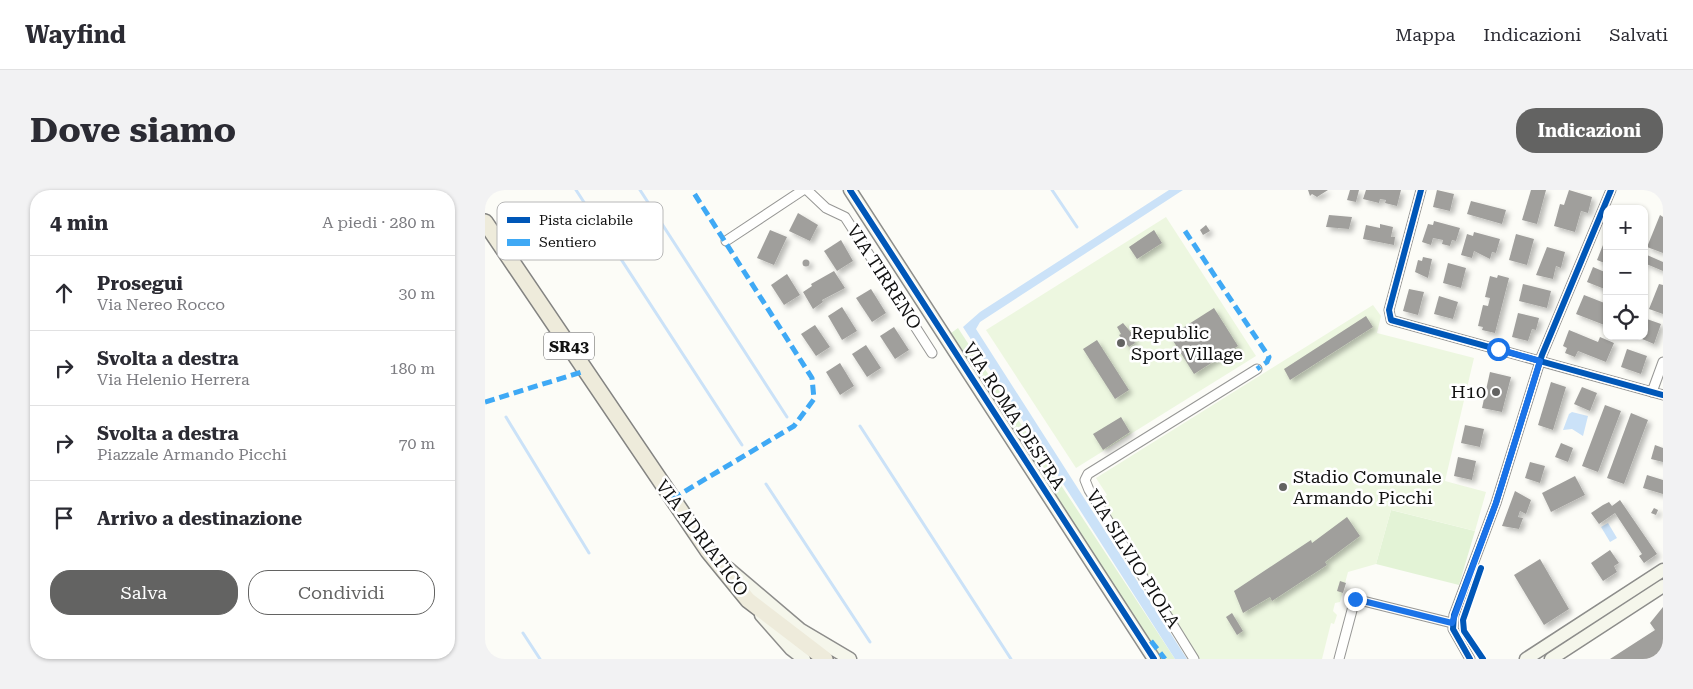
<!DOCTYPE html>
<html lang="it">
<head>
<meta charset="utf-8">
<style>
	body { margin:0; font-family:"Roboto Serif",serif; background:#f2f2f3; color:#2b2b33 }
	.controls { position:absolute; right:15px; top:15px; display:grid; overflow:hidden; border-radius:10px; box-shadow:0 1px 4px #0004 }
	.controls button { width:45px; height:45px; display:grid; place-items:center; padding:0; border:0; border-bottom:1px solid #e1e1e2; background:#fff; color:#2b2b33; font:25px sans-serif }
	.stop { position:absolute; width:15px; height:15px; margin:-11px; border:4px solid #1a73e8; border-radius:50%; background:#fff }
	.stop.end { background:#1a73e8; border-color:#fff; box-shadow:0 1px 5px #0008 }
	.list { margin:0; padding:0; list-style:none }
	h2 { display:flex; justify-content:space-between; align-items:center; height:65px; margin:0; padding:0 20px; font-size:21px }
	h2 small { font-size:16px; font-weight:400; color:#7c7c81 }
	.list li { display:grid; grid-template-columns:32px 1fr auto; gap:15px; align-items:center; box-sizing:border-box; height:75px; padding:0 20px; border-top:1px solid #e1e1e2 }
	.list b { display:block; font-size:19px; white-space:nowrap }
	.list p { margin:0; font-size:16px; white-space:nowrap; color:#7c7c81 }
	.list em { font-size:16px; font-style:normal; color:#7c7c81 }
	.actions { display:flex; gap:10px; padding:15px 20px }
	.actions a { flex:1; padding:11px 0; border:1px solid #636362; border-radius:20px; text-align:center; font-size:18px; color:#636362 }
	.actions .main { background:#636362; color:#fff }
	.icon { flex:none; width:28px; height:28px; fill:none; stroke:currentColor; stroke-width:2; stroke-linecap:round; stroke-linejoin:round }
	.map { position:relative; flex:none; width:1178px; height:469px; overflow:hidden; border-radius:20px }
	header { display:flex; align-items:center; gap:30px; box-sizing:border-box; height:70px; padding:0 25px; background:#fff; border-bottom:1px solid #e1e1e2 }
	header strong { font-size:24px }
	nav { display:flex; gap:28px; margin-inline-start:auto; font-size:18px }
	.intro { display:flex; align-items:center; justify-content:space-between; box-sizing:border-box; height:120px; padding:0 30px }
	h1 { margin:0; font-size:35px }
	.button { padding:12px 22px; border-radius:20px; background:#636362; color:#fff; font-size:18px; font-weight:700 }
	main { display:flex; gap:30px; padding:0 30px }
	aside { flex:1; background:#fff; border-radius:20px; box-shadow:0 1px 4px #0004 }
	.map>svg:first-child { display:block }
	.green { fill:#e3f3d6 }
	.pitch { fill:#edf7e0 }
	.water { fill:#cbe2f8 }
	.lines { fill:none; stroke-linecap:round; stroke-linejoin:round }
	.stream { stroke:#cbe2f8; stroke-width:3 }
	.building { fill:#a09f9c; filter:url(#shadow) }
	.street-casing { stroke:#979795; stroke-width:11 }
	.secondary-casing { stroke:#8d8d8b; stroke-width:15 }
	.primary-casing { stroke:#848482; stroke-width:18 }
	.street { stroke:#fffffe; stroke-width:9 }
	.secondary { stroke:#f5f6eb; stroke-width:12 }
	.primary { stroke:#eeebdb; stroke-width:15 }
	.quiet { stroke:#3fa9f5; stroke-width:5; stroke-dasharray:10 5; stroke-linecap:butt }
	.cycleway-casing { stroke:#fff; stroke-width:9 }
	.cycleway { stroke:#0057b8; stroke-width:6 }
	.route { stroke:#1a73e8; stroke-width:6 }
	.poi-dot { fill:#636362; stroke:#fff; stroke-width:2 }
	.labels { text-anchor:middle; stroke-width:5; stroke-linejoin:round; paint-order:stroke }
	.shield { fill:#fff; stroke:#585858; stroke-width:1 }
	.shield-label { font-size:16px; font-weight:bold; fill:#111 }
	.street-label { font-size:18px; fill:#111; stroke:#fff }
	.poi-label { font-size:18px; fill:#111; stroke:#fff; text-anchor:start }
	.key { fill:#fff; stroke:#b8b8b8; stroke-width:1 }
	.key-label { font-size:14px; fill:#111 }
</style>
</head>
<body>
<header>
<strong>Wayfind</strong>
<nav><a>Mappa</a><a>Indicazioni</a><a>Salvati</a></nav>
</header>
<div class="intro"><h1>Dove siamo</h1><a class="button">Indicazioni</a></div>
<main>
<aside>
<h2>4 min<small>A piedi · 280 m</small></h2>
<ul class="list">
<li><svg class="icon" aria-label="ahead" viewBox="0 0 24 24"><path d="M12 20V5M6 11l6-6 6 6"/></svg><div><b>Prosegui</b><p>Via Nereo Rocco</p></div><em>30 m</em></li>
<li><svg class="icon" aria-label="right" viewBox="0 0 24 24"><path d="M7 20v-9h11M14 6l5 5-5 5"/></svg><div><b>Svolta a destra</b><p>Via Helenio Herrera</p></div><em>180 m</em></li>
<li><svg class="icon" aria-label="right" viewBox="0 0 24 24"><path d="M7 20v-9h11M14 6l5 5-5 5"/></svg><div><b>Svolta a destra</b><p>Piazzale Armando Picchi</p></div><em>70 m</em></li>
<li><svg class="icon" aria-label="arrive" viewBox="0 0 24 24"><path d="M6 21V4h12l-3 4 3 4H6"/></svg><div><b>Arrivo a destinazione</b></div></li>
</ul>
<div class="actions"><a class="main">Salva</a><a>Condividi</a></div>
</aside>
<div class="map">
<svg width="1178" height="469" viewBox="0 0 1178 469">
	<defs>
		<filter id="shadow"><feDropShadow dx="3.5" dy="3.5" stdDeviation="2.5" flood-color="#0004"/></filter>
	</defs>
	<rect width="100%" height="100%" fill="#fcfcf7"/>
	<!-- green -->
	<g class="green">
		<path d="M473,138L690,469H675L462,146Z"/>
		<path d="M906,320L990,341L974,395L891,374Z"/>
	</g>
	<!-- pitch -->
	<g class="pitch">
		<path d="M681,27L771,166L591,278L501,140Z"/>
		<path d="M888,115L896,126L892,143L989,168L960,291L1001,302L990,341L906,320L891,374L863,382L855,412L850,413L848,421L852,425L849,434L846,433L837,469H713L614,311L622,305L611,288Z"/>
	</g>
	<!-- water -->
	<g class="water">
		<path d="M684,0H698L495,132L491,139L702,469H690L478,137L495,122Z"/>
		<path d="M1087,222L1103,226L1098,246L1087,239L1078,240L1084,224Z"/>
		<path d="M1123,333L1132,348L1125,352L1116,337Z"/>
	</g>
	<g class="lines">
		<!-- stream -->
		<g class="stream">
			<path d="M91,0L257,255"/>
			<path d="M155,0L302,227"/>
			<path d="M567,0L592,37"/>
			<path d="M21,227L104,363"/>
			<path d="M375,236L526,469"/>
			<path d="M281,294L385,452"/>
			<path d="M38,443L55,469"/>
		</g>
	</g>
	<!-- building -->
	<g class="building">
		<path d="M823,0H843L832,7L827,4L825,6Z"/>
		<path d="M865,0H874L871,12L862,10Z"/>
		<path d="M881,0H916L912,16L900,13L901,10L895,9L894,13L878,9Z"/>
		<path d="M952,0L969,4L965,21L948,17Z"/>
		<path d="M1046,0H1061L1052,34L1037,30Z"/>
		<path d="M1084,0L1107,7L1103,23L1096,21L1090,42L1069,36L1075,14L1079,15Z"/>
		<path d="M986,11L1021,20L1017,34L982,24Z"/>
		<path d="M313,23L333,35L325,51L304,41Z"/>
		<path d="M844,25L867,27L864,39L841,37Z"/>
		<path d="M1175,25L1178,27V63L1162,57Z"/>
		<path d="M949,31L975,38L971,51L967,50L965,56L957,54L958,50L948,48L946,55L937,52L943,34L948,35Z"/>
		<path d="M895,34L908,37L906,47H910L909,55L878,49L881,35L895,38Z"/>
		<path d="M721,35L725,41L718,45L715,40Z"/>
		<path d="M285,40L302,47L289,75L272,68Z"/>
		<path d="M669,40L677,53L652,69L644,57Z"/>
		<path d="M989,42L1015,49L1011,63L1007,62L1005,69L989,61L987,68L976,65L982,44L988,46Z"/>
		<path d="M1031,44L1049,49L1042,75L1024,70Z"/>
		<path d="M356,50L368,71L352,81L339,61Z"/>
		<path d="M1118,55L1122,57V74L1112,70Z"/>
		<path d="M1062,57L1080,62L1076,78L1071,76L1068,89L1051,85Z"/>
		<path d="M1162,65L1178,72V81L1159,73Z"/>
		<path d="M938,67L947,69L943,88L930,82L933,70L937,71Z"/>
		<circle cx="321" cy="73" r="3.5"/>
		<path d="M963,73L981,78L976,98L958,93Z"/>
		<path d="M1108,77L1122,83V100L1102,92Z"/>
		<path d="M349,81L360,98L337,110L338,112L328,119L318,102L327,96L326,94Z"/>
		<path d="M302,84L315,105L299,115L286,95Z"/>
		<path d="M1013,85L1024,88L1010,143L997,140L998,137L993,136L998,115L1003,116L1005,108L1000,107L1005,86L1012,88Z"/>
		<path d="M1038,94L1066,101L1062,118L1034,111Z"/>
		<path d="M1174,94L1178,95V124L1164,119Z"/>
		<path d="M386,99L401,123L387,132L371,108Z"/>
		<path d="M924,99L939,102L933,125L918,121Z"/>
		<path d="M1099,105L1122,114V136L1091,124Z"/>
		<path d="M954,106L973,112L968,129L949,124Z"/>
		<path d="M357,117L372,141L357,150L343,126Z"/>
		<path d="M729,118L753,156L709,184L685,146Z"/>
		<path d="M1033,123L1054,128L1051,140L1047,139L1043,151L1027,147Z"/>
		<path d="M881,126L888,137L805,190L799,179Z"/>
		<path d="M1159,128L1176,134L1169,154L1150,146H1159Z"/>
		<path d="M638,133L649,146L647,147L650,153L644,157L634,145L636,144L632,137Z"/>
		<path d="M330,135L345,157L331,166L316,144Z"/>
		<path d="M409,137L424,160L410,169L395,146Z"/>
		<path d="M1084,140L1113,152L1115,147L1129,153L1121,172L1093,161L1090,167L1080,163L1082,158L1078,156Z"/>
		<path d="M612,150L644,200L630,209L598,159Z"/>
		<path d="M381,155L396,178L382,187L367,164Z"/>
		<path d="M1142,159L1162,166L1156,184L1136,177Z"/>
		<path d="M355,173L369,196L355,205L341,182Z"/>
		<path d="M1005,182L1026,187L1017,222L997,218Z"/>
		<path d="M1066,192L1081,197L1068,240L1053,235Z"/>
		<path d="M1097,197L1112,203L1105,221L1089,214Z"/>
		<path d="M1120,215L1136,221L1113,282L1097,276Z"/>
		<path d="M1146,223L1163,230L1139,294L1122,288Z"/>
		<path d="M636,227L645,242L618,260L608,244Z"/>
		<path d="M980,235L999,239L995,257L976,253Z"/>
		<path d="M1076,253L1088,258L1083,272L1070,267Z"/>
		<path d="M1170,255L1178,258V272L1166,269Z"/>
		<path d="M973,267L991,271L987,290L969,286Z"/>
		<path d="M1045,272L1060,276L1055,293L1040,288Z"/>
		<path d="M1162,285L1178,290V304L1158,298Z"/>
		<path d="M1090,286L1100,305L1066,322L1057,303Z"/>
		<path d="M1030,301L1046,310L1041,324L1035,321L1033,327L1038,328L1034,339L1017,336Z"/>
		<path d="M1135,310L1172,364L1159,373L1154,366L1157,364L1130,323L1114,334L1106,323L1118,315L1124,312L1127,316Z"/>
		<path d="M1169,318L1173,320L1171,325L1166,323Z"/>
		<path d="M862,327L875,346L840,372L842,375L787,411L785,407L758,423L749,401L826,350L827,353Z"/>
		<path d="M1125,360L1134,373L1129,376L1132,382L1118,391L1106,373Z"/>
		<path d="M1055,369L1084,419L1059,435L1029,385Z"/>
		<path d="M855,391L861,393L858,403L852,401Z"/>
		<path d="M1178,417V469H1125L1170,440L1165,433Z"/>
		<path d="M747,423L758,441L752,445L741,427Z"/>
	</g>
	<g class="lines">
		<!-- street casing -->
		<g class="street-casing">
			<g id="street">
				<path d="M322,0L341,18L360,27L447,163"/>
				<path d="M936,0L904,120L906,130L1178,205"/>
				<path d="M241,51L318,0"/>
				<path d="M1167,202L1178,172"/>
				<path d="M709,469L604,300L600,290L603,284L772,179"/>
				<path d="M854,469L870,409L967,433"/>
				<path d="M985,469L968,439L969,425L1011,313L1057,165L1126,0"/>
			</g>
		</g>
		<!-- secondary casing -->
		<g class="secondary-casing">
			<g id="secondary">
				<path d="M365,0L669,469"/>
				<path d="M243,378L316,440L365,469"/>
				<path d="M276,425L306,459L319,469"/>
				<path d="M1041,469L1178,380"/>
				<path d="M1066,469L1178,396"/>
			</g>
		</g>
		<!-- primary casing -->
		<g class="primary-casing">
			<path id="primary" d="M0,32L223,361L263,410L340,469"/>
		</g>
		<!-- street -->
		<use href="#street" class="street"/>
		<!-- secondary -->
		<use href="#secondary" class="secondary"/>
		<!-- primary -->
		<use href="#primary" class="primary"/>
		<!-- quiet -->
		<g class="quiet">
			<path d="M700,41L784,167L782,172L772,179"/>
			<path d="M0,212L100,181"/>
			<path d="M187,309L309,236L329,209L327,188L207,0"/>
			<path d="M666,451L680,469"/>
		</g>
		<!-- cycleway casing -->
		<g class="cycleway-casing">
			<g id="cycleway">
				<path d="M365,0L669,469"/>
				<path d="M936,0L904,120L906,130L1178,205"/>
				<path d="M996,378L978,430L979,441L998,469"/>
				<path d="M985,469L968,439L969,425L1011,313L1057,165L1126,0"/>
			</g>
		</g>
		<!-- cycleway -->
		<use href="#cycleway" class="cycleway"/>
	</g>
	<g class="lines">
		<!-- route -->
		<path class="route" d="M870,409L967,433L1011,313L1055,171L1013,159"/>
	</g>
	<!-- markers -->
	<g class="poi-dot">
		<circle cx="636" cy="153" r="5"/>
		<circle cx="1011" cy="202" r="5"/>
		<circle cx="798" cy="297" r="5"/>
	</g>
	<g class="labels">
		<!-- shield labels -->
		<rect class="shield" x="59" y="142.5" width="50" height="27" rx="4"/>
		<g class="shield-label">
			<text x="84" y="162">SR43</text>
		</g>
		<!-- street labels -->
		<g class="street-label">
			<text transform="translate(399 87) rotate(57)" y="6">VIA TIRRENO</text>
			<text transform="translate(529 226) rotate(57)" y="6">VIA ROMA DESTRA</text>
			<text transform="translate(217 348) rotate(53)" y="6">VIA ADRIATICO</text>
			<text transform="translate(648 369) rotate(58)" y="6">VIA SILVIO PIOLA</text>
		</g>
		<!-- poi labels -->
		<g class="poi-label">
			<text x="646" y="149">Republic<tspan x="646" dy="21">Sport Village</tspan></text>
			<text x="1001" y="208" text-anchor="end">H10</text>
			<text x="808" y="293">Stadio Comunale<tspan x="808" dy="21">Armando Picchi</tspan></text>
		</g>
	</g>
	<!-- legend -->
	<rect x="12" y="12" width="166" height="58" rx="8" class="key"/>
	<rect x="22" y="27" width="23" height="6" fill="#0057b8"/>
	<rect x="22" y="49" width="23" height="7" fill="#3fa9f5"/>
	<g class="key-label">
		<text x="54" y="35">Pista ciclabile</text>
		<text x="54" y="57">Sentiero</text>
	</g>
</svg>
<div class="controls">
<button>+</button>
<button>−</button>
<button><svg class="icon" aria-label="locate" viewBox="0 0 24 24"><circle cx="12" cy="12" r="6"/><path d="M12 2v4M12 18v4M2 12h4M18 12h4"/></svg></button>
</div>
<div class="stop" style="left:1013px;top:159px"></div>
<div class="stop end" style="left:870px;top:409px"></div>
</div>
</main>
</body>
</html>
